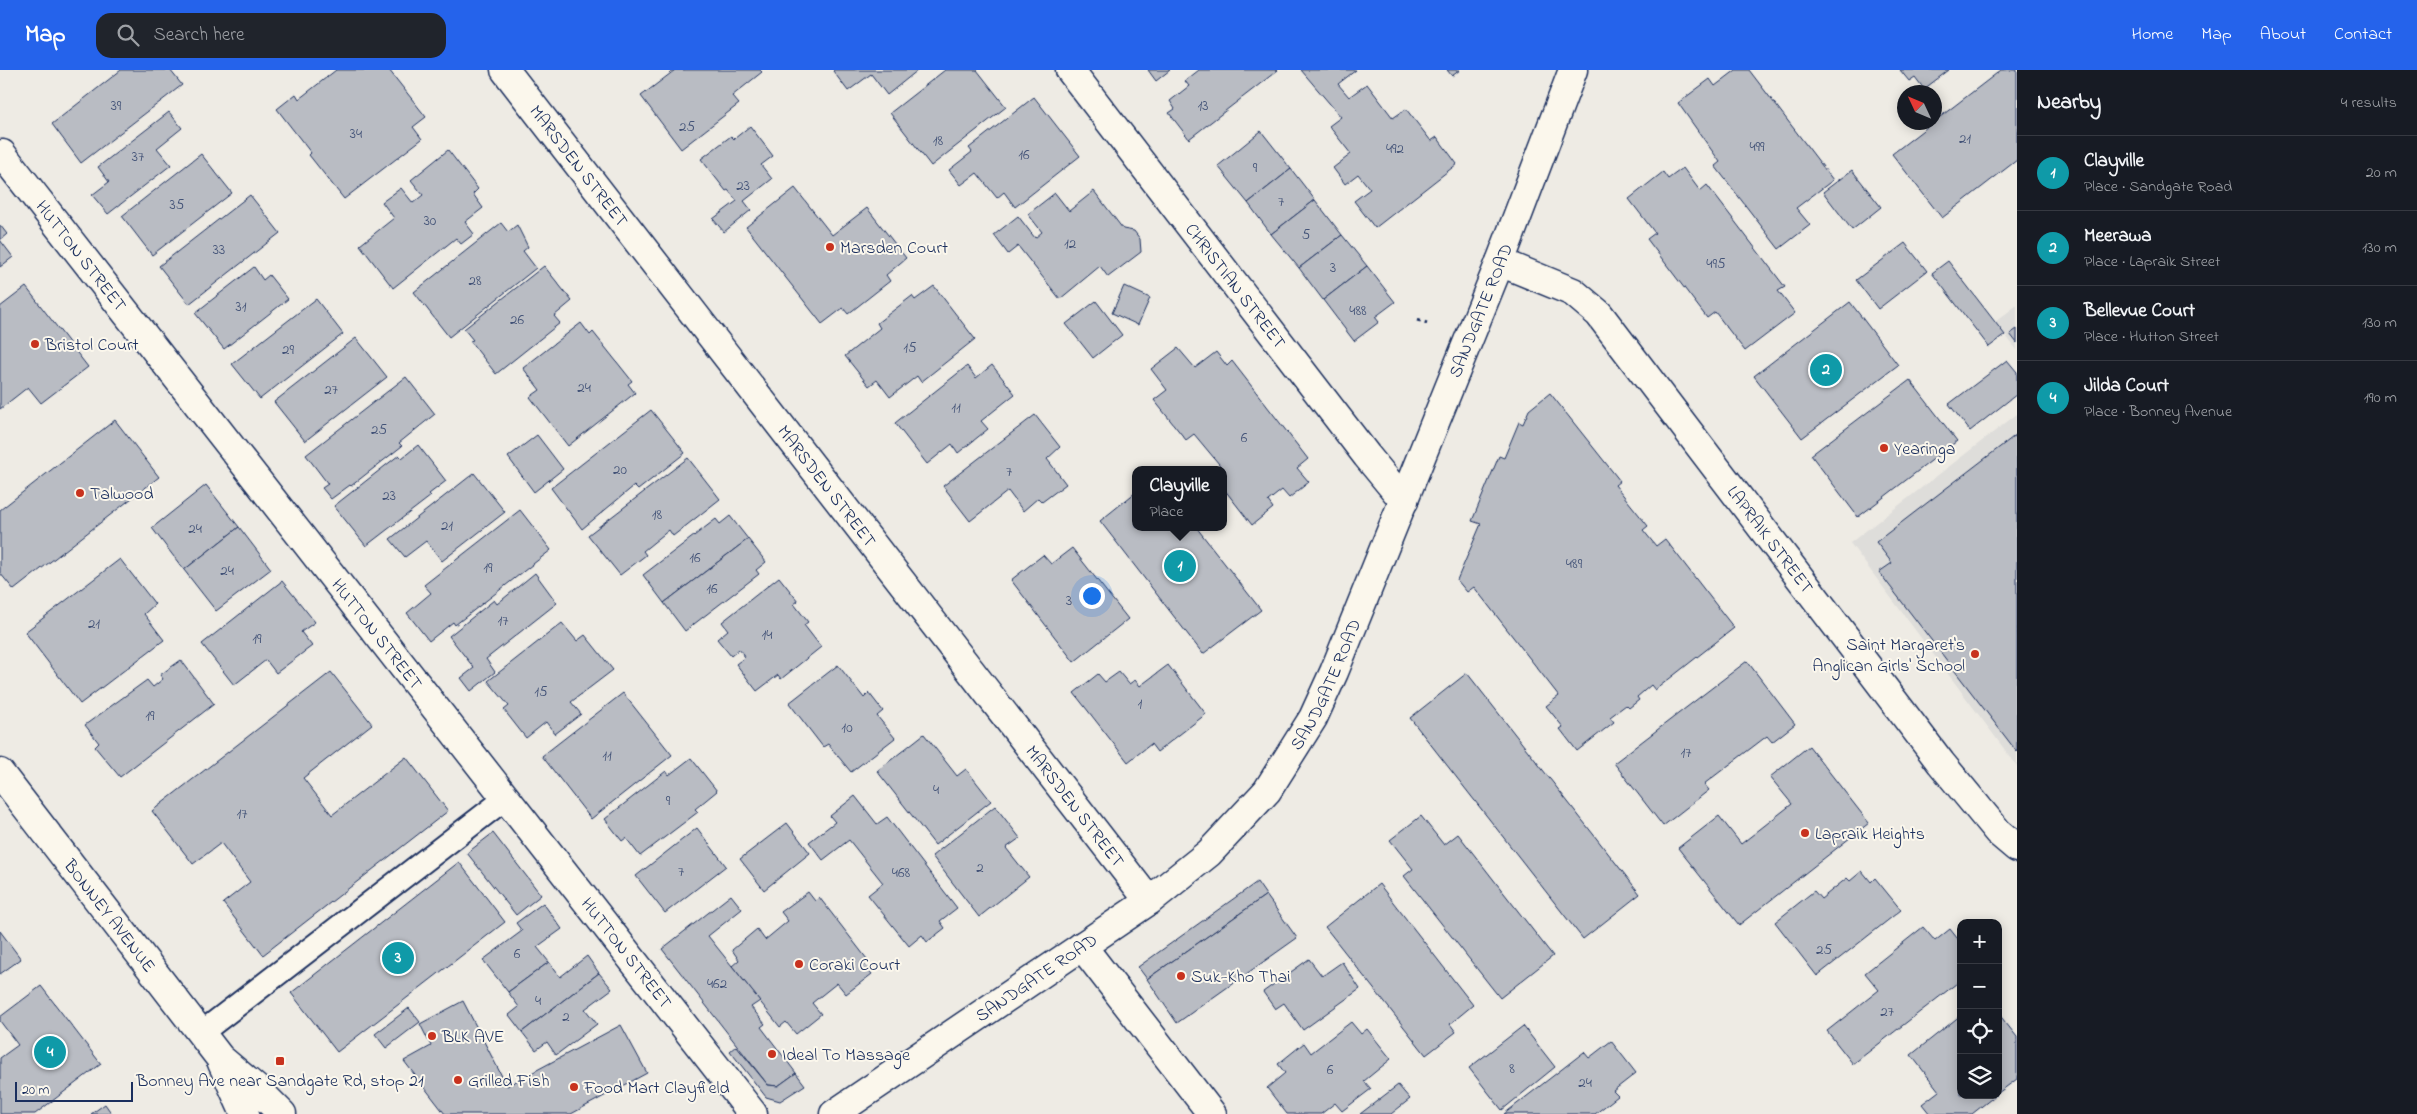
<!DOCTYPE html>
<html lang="en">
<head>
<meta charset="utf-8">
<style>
	body { margin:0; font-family:"Indie Flower",sans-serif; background:#20242c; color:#f1f3f6 }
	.controls { position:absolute; right:15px; bottom:15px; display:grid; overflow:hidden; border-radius:10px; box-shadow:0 2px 12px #0003 }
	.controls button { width:45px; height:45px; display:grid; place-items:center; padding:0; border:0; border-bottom:1px solid #363941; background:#171b24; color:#f1f3f6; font:25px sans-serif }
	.compass { position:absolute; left:1897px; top:15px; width:45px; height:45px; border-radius:50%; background:#171b24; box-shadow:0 2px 12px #0003; rotate:314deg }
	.scale { position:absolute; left:15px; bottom:12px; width:118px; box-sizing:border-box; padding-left:5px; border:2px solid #1b2f5e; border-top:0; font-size:14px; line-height:18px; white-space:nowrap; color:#1b2f5e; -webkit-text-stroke:4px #fbf7ec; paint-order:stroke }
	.you { position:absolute; left:1091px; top:525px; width:18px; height:18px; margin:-12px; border:4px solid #fff; border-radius:50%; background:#1a73e8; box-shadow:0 0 0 8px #1a73e833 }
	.badge { display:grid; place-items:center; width:32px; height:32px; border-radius:50%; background:#2563eb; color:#fff; font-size:16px; font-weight:700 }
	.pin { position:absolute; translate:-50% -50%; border:2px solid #fff; box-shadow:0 1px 5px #0006 }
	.popup { position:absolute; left:1132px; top:396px; width:95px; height:65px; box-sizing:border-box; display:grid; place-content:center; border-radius:10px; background:#171b24; filter:drop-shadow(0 1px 4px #0005); font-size:16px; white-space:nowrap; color:#9ea1a6 }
	.popup b { font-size:19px; color:#f1f3f6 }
	.popup::after { content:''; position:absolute; left:50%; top:100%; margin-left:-10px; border:10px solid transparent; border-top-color:#171b24 }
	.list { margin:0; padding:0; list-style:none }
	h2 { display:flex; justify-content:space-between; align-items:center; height:65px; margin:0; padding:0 20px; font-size:21px }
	h2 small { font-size:16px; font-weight:400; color:#9ea1a6 }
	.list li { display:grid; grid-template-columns:32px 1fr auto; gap:15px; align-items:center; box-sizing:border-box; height:75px; padding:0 20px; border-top:1px solid #363941 }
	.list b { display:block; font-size:19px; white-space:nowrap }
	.list p { margin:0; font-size:16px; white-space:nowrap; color:#9ea1a6 }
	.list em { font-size:16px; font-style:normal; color:#9ea1a6 }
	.icon { flex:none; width:28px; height:28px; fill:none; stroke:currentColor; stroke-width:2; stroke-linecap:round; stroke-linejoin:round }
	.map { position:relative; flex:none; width:2017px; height:1044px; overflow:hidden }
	header { display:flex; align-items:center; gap:30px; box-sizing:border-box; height:70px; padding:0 25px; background:#2563eb; color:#fff }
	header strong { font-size:24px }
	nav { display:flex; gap:28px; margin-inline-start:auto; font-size:18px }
	.search { width:350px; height:45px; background:#20242c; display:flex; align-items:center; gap:12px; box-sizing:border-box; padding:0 18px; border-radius:15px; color:#9ea1a6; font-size:19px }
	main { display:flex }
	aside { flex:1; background:#171b24 }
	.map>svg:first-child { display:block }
	.built { fill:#deddda }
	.building { fill:#b9bcc3; stroke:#1b2f5e }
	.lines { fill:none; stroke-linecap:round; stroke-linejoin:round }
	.service-casing { stroke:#1b2f5e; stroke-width:26 }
	.minor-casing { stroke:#1b2f5e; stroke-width:31 }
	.tertiary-casing { stroke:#1b2f5e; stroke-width:31 }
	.trunk-casing { stroke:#1b2f5e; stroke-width:31 }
	.path { stroke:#1b2f5e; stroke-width:3; stroke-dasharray:4 4; stroke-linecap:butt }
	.service { stroke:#fbf7ec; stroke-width:22 }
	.minor { stroke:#fbf7ec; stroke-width:28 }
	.tertiary { stroke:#fbf7ec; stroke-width:28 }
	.trunk { stroke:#fbf7ec; stroke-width:28 }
	.poi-dot { fill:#c8321e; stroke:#fbf7ec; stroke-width:2 }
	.labels { text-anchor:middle; stroke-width:4; stroke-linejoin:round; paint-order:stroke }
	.number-label { font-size:15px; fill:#425277 }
	.street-label { font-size:18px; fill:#1b2f5e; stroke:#fbf7ec }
	.poi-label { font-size:18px; fill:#1b2f5e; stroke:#fbf7ec; text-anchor:start }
</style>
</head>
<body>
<header>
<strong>Map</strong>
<div class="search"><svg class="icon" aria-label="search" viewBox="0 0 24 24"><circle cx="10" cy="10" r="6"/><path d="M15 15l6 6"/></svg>Search here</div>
<nav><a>Home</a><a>Map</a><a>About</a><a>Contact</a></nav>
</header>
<main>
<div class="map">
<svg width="2017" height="1044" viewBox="0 0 2017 1044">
	<rect width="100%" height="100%" fill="#eeebe4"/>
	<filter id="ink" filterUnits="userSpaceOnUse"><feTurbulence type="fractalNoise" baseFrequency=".02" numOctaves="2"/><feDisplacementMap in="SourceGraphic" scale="10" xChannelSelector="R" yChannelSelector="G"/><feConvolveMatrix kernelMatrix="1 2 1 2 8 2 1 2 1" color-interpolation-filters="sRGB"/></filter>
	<g filter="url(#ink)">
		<!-- built -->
		<g class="built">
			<path d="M2017,235V280L1995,252Z"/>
			<path d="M2017,344V696L1850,473Z"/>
		</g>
		<!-- building -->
		<g class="building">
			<path d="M121,0H170L182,15L81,93L52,54Z"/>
			<path d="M336,0H389L426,47L413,57L422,69L344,129L309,85L311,83L277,39L296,24L299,29Z"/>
			<path d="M675,0H760L762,2L732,26L739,34L681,79L641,26Z"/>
			<path d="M834,0H918L887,25L871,4L848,21L833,1Z"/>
			<path d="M945,0H977L1006,37L931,96L890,43Z"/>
			<path d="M1148,0H1170L1156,11Z"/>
			<path d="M1199,0H1278L1189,69L1169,43L1175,39L1170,31L1189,16L1185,11Z"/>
			<path d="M1301,0H1356L1338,14L1349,27L1367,14L1393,48L1406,39L1431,71L1437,67L1457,94L1375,158L1354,131L1370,119L1358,104L1345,114L1333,98L1351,84L1329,56L1341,47Z"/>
			<path d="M1447,0H1460L1452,6Z"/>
			<path d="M1736,0H1749L1833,110L1796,138L1810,155L1779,179L1715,96L1720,92L1678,33L1710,9L1715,16Z"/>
			<path d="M1900,0H1949L1924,19L1915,7L1909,11Z"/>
			<path d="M2001,0H2017V90L1942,148L1892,84Z"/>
			<path d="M1034,27L1080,86L1015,137L1004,122L997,128L977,103L961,115L949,100L972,82L969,78Z"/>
			<path d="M169,42L182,58L157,78L171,95L108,144L92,125L109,112L98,97Z"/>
			<path d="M750,56L773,86L761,95L772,109L744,131L751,140L724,162L713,149L737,131L728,120L726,121L701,89L731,66L734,69Z"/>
			<path d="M1261,61L1291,99L1248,133L1218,96Z"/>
			<path d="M448,80L478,119L473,124L483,138L465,152L474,164L461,174L456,168L393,218L360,175L394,148L382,132L401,118L413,133L423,125L411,110Z"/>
			<path d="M201,84L232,123L152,185L122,146Z"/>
			<path d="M1683,98L1700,121L1707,115L1785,217L1778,221L1795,243L1745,281L1715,242L1707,248L1647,169L1655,163L1629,129L1663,102L1668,109Z"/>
			<path d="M1291,99L1315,130L1271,164L1248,133Z"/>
			<path d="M1852,100L1881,137L1852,160L1823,122Z"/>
			<path d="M795,118L832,165L867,138L906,188L886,205L890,211L848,244L843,238L822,254L746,157Z"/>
			<path d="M1094,121L1123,159L1134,161L1140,169L1141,182L1108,207L1100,196L1060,229L1018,176L1008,184L994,165L1018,146L1035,168L1042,162L1028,144L1055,123L1069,141Z"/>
			<path d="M250,125L280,163L189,234L159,196Z"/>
			<path d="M1315,130L1342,165L1299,198L1271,164Z"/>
			<path d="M501,153L508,162L517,155L528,177L523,181L536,198L449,267L414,222Z"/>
			<path d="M0,155L7,164L0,170L13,187L0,197Z"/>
			<path d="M1342,165L1367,196L1323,230L1299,198Z"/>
			<path d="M1905,173L1927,201L1878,239L1856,210Z"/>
			<path d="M1948,191L2005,265L1989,277L1932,203Z"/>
			<path d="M544,196L572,231L554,246L560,253L496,304L470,271L473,270L464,259Z"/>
			<path d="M1367,196L1395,232L1375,247L1379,252L1354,271L1323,230Z"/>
			<path d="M254,197L263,210L269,205L288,229L224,279L195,243Z"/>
			<path d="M934,216L975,269L921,312L917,306L890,327L877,310L869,316L845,286L880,258L877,253L912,226L915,230Z"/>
			<path d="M1124,216L1150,228L1138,255L1112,243Z"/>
			<path d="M26,217L88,297L41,333L28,317L0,339V237Z"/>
			<path d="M316,229L343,264L260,329L232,294Z"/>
			<path d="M1096,231L1122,265L1093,288L1066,254Z"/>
			<path d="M1850,232L1898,295L1802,368L1754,306Z"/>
			<path d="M581,253L590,265L593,262L632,311L628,314L635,323L568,376L530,327L540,320L523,298Z"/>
			<path d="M2017,259V273L2010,264Z"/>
			<path d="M356,268L387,307L305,371L274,332Z"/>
			<path d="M1178,278L1195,298L1216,282L1227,296L1232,291L1308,389L1297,398L1309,412L1289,428L1282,420L1268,431L1273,438L1252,455L1224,419V407L1226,405L1224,400L1194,364L1186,370L1154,330L1167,320L1151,299Z"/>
			<path d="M2007,290L2017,302V324L1970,361L1949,334Z"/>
			<path d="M992,295L1015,324L981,351L988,359L958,383L952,374L927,394L895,353L967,296L976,308Z"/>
			<path d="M406,307L435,344L399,373L402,376L351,416L350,415L331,429L322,418L328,414L306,385Z"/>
			<path d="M1910,310L1957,371L1858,447L1811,385Z"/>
			<path d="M1550,323L1620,411L1615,415L1648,456L1643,460L1656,476L1665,469L1734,558L1655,620L1651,615L1637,627L1639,630L1629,638L1626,635L1610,647L1614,652L1577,681L1560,659L1563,657L1546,636L1559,626L1474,517L1467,522L1457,510L1481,454L1472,451L1499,386L1504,388L1519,352L1523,354L1529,340Z"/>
			<path d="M651,340L685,383L638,420L634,416L582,459L551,418Z"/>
			<path d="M1035,345L1060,377L1047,389L1066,414L1042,432L1038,428L1023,441L1008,421L970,451L943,416Z"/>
			<path d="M115,350L159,407L14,520L0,503V440Z"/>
			<path d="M2017,364V682L1879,502L1892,493L1876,472Z"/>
			<path d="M537,365L563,399L534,422L508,387Z"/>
			<path d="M418,375L446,411L429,424L431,426L366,476L334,436L399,385L402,388Z"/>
			<path d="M688,388L720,429L673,466L669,460L643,481L646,485L620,505L588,465Z"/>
			<path d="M474,403L505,442L442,491L426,471L405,487L390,469Z"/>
			<path d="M206,415L239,457L184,500L152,458Z"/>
			<path d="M1136,422V457H1196L1261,540L1203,584L1100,451Z"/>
			<path d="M520,440L551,480L455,555L453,552L429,571L407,543L431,523L424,515Z"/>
			<path d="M730,446L748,469L664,533L643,505L716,449L720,454Z"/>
			<path d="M239,457L271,499L216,541L184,500Z"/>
			<path d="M748,469L766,492L756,500L759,504L685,561L664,533Z"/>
			<path d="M1072,478L1128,549L1074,592L1011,510L1043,485L1051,494Z"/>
			<path d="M120,489L155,534L144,544L164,570L80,634L25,562Z"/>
			<path d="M535,503L557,533L486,589L495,602L471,621L461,608L474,598L449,566L494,530L497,534Z"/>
			<path d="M779,507L798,531L794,534L808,552L804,555L821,577L781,609L778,605L757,621L736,594L745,587L739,579L731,586L717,569L728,560L722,552Z"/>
			<path d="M282,511L315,552L301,562L312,576L276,603L266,590L234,615L202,574Z"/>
			<path d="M562,553L577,571L585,565L613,600L571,632L581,644L555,664L546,652L526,668L504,640L509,636L488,611Z"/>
			<path d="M181,590L214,634L120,707L95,677L99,673L85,655L147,610L153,617L163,609L160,605Z"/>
			<path d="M1747,591L1795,654L1772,672L1767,666L1704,714L1709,720L1663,756L1614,693Z"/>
			<path d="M838,595L864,628L869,623L883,641L877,646L895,668L851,702L828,674L823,677L789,633Z"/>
			<path d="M1168,595L1206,644L1157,682L1151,674L1128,692L1074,623L1098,604L1105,612L1119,602L1129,614L1135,610L1140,616Z"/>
			<path d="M331,602L372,654L303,708L332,745L406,687L448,741L263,885L223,833L250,812L221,773L193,794L152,741Z"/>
			<path d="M1467,603L1640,824L1583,869L1410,648Z"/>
			<path d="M623,623L672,685L591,749L542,686Z"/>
			<path d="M924,664L957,706L966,699L991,731L935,775L877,701Z"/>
			<path d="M1809,676L1869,753L1739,855L1678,778L1719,746L1741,774L1792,734L1770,707Z"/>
			<path d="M691,688L717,721L695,739L698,742L640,786L626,768L622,771L605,749L666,701L669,705Z"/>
			<path d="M855,726L877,754L887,747L957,838L940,851L945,858L927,872L922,865L909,876L868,825L883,813L849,770L823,790L809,772L835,752L830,746Z"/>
			<path d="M995,736L1020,768L1006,778L1029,807L979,847L932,786Z"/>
			<path d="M1421,746L1444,775L1458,764L1553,886L1500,928L1404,806L1413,799L1390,770Z"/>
			<path d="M787,753L810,783L764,820L740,789Z"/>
			<path d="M697,758L726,796L665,843L636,806Z"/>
			<path d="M493,763L541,825L516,845L467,783Z"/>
			<path d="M459,792L505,852L337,982L291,923Z"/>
			<path d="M1862,801L1871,812L1875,808L1901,840L1817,906L1775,852L1814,821L1821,829L1847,808L1850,811Z"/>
			<path d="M1257,812L1266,825L1147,909L1138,897Z"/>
			<path d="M1379,814L1473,935L1450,954L1456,962L1426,985L1325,857Z"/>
			<path d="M808,822L815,831L819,827L867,889L863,893L872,904L846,924L837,913L812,933L821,944L796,964L786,952L780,957L732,896L739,890L732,880L757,859L765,870L788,851L781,842Z"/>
			<path d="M731,825L742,839L708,866L760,931L751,937L765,954L761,957L796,1003L778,1016L768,1015L662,879Z"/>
			<path d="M1266,825L1297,868L1177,953L1147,909Z"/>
			<path d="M543,833L562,859L537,877L549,892L508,922L483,890L522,861L516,853Z"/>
			<path d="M1923,857L1935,871L1950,859L1961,873V910L1853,994L1827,961L1879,920L1865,903Z"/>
			<path d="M0,861L21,889L0,904Z"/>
			<path d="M587,886L599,903L522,962L509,945L519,937L508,922L549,892L560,907Z"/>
			<path d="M1309,889L1322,906L1342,892L1360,919L1303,960L1284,933L1275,939L1263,922Z"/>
			<path d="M599,903L612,919L585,939L597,954L556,985L547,972L536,980L522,962Z"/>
			<path d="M41,916L101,994L35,1044H0V988L18,975L0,951V947Z"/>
			<path d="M463,931L507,1016L621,955L647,1003L571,1044H445L404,991L431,976L420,954Z"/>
			<path d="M409,938L420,952L386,978L375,964Z"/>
			<path d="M1998,943L2017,967V1009L1998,1023Z"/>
			<path d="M1961,945V1025H1996L1972,1044H1930L1922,1034L1939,1021L1911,985Z"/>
			<path d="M1351,952L1361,964L1367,959L1391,989L1364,1011L1371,1019L1342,1041L1335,1033L1321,1044H1287L1267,1018L1285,1003L1278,994L1304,973L1311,983Z"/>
			<path d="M1523,956L1555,997L1502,1040L1469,998Z"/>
			<path d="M1611,971L1636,1003L1613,1021L1618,1026L1595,1044H1504L1584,982L1589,988Z"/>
			<path d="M736,976L768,1015L778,1016L796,1003L805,1015L780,1031L766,1027L730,981Z"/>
			<path d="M1398,1015L1410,1029L1391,1044H1360Z"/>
			<path d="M105,1034L112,1044H91Z"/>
		</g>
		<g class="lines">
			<!-- service casing -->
			<g class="service-casing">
				<path id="service" d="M201,963L506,728"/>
			</g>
			<!-- minor casing -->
			<g class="minor-casing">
				<g id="minor">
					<path id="s1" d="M505,0L1149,831"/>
					<path id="s2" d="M1070,0L1367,386L1404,431"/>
					<path id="s3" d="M2,84L753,1044"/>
					<path d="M1082,876L1212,1044"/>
				</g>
			</g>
			<!-- tertiary casing -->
			<g class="tertiary-casing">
				<g id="tertiary">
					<path id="s4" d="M1500,192L1573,222L1599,244L1941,693L1998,762L2017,778"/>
					<path id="s5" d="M0,703L220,988L259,1021L282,1044"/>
					<path d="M222,993L245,1044"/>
				</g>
			</g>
			<!-- trunk casing -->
			<g class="trunk-casing">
				<g id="trunk">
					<path id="s6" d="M834,1044L1149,831L1209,783L1267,721L1313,648L1334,602L1500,192L1573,0"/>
				</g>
			</g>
			<!-- path -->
			<path class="path" d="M1417,250L1427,253"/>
			<!-- service -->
			<use href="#service" class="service"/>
			<!-- minor -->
			<use href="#minor" class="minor"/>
			<!-- tertiary -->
			<use href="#tertiary" class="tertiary"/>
			<!-- trunk -->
			<use href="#trunk" class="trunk"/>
		</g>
	</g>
	<!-- markers -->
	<g class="poi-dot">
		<circle cx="830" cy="177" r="5"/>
		<circle cx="35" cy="274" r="5"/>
		<circle cx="1884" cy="378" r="5"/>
		<circle cx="80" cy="423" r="5"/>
		<circle cx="1975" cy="584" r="5"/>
		<circle cx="1805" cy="763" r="5"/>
		<circle cx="799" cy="894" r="5"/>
		<circle cx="1181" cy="906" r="5"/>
		<circle cx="432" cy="966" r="5"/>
		<circle cx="772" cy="984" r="5"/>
		<rect x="275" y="986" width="10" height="10" rx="2.5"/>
		<circle cx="458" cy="1010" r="5"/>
		<circle cx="574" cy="1017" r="5"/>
	</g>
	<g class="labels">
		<!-- number labels -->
		<g class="number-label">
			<text x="116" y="40">39</text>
			<text x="1203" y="40">13</text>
			<text x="687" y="61">25</text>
			<text x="356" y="68">34</text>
			<text x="1965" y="73">21</text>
			<text x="938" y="75">18</text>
			<text x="1757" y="81">499</text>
			<text x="1395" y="83">492</text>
			<text x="1024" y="89">16</text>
			<text x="138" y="91">37</text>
			<text x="1255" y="102">9</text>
			<text x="743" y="120">23</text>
			<text x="1281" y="136">7</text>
			<text x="177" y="139">35</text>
			<text x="430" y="155">30</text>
			<text x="1306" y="169">5</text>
			<text x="1070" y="178">12</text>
			<text x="219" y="184">33</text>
			<text x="1716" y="198">495</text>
			<text x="1333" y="202">3</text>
			<text x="475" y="215">28</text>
			<text x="241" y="241">31</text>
			<text x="1358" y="245">488</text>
			<text x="517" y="254">26</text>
			<text x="910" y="282">15</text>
			<text x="288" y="284">29</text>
			<text x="584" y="322">24</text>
			<text x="331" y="324">27</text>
			<text x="956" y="342">11</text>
			<text x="379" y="364">25</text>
			<text x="1244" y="372">6</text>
			<text x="620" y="404">20</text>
			<text x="1009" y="406">7</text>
			<text x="389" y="430">23</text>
			<text x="657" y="449">18</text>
			<text x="447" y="460">21</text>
			<text x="195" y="463">24</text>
			<text x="695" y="492">16</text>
			<text x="1574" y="498">489</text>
			<text x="488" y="502">19</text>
			<text x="227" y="505">24</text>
			<text x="712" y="523">16</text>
			<text x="1069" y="535">3</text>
			<text x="503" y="555">17</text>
			<text x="94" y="558">21</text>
			<text x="767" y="569">14</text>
			<text x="257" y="573">19</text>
			<text x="541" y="626">15</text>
			<text x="1140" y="638">1</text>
			<text x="150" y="650">19</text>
			<text x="847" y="662">10</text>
			<text x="1686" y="687">17</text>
			<text x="607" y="690">11</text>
			<text x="936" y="724">4</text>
			<text x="668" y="735">9</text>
			<text x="242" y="748">17</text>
			<text x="980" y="802">2</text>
			<text x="681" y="806">7</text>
			<text x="901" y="807">468</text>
			<text x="1824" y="884">25</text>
			<text x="517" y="888">6</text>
			<text x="717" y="918">462</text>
			<text x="538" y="935">4</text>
			<text x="1887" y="946">27</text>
			<text x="566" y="951">2</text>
			<text x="1512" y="1003">8</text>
			<text x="1330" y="1004">6</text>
			<text x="1585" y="1017">24</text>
		</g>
		<!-- street labels -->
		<g class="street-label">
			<text dy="6" stroke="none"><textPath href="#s1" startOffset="121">MARSDEN STREET</textPath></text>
			<text dy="6" stroke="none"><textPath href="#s3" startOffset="129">HUTTON STREET</textPath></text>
			<text dy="6" stroke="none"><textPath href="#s2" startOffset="272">CHRISTIAN STREET</textPath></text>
			<text dy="6" stroke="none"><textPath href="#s6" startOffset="1069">SANDGATE ROAD</textPath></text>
			<text dy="6" stroke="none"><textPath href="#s1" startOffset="526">MARSDEN STREET</textPath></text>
			<text dy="6" stroke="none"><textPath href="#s4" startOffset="396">LAPRAIK STREET</textPath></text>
			<text dy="6" stroke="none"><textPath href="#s3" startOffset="609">HUTTON STREET</textPath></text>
			<text dy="6" stroke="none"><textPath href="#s6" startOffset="664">SANDGATE ROAD</textPath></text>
			<text dy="6" stroke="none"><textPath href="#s1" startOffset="931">MARSDEN STREET</textPath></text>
			<text dy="6" stroke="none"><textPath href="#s5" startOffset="180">BONNEY AVENUE</textPath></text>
			<text dy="6" stroke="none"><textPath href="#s3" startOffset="1014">HUTTON STREET</textPath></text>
			<text dy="6" stroke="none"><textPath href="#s6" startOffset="244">SANDGATE ROAD</textPath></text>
		</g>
		<!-- poi labels -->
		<g class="poi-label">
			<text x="840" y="183">Marsden Court</text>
			<text x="45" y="280">Bristol Court</text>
			<text x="1894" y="384">Yearinga</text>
			<text x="90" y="429">Talwood</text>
			<text x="1965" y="580" text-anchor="end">Saint Margaret's<tspan x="1965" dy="21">Anglican Girls' School</tspan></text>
			<text x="1815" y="769">Lapraik Heights</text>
			<text x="809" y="900">Coraki Court</text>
			<text x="1191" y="912">Suk-Kho Thai</text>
			<text x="442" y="972">BLK AVE</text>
			<text x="782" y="990">Ideal To Massage</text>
			<text x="280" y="1016" text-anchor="middle">Bonney Ave near Sandgate Rd, stop 21</text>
			<text x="468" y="1016">Grilled Fish</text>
			<text x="584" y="1023">Food Mart Clayfield</text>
		</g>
	</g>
</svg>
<div class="controls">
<button>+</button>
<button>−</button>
<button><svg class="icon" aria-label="locate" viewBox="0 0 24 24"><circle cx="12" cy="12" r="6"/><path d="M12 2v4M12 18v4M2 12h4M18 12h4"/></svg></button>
<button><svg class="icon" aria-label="layers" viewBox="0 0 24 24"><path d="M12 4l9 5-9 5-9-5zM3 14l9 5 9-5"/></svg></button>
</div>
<svg class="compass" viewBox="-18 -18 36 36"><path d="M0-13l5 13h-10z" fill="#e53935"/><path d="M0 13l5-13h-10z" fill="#9ea1a6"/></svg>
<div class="scale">20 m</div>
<div class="you"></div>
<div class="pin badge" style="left:1180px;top:496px;background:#0f9aa8">1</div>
<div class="popup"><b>Clayville</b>Place</div>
<div class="pin badge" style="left:1826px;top:300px;background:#0f9aa8">2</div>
<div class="pin badge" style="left:398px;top:888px;background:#0f9aa8">3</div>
<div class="pin badge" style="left:50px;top:982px;background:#0f9aa8">4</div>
</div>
<aside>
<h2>Nearby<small>4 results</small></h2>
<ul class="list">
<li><span class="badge" style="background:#0f9aa8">1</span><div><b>Clayville</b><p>Place · Sandgate Road</p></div><em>20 m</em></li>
<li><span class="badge" style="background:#0f9aa8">2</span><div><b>Meerawa</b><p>Place · Lapraik Street</p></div><em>130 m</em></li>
<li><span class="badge" style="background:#0f9aa8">3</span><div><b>Bellevue Court</b><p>Place · Hutton Street</p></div><em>130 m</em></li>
<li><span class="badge" style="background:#0f9aa8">4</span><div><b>Jilda Court</b><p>Place · Bonney Avenue</p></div><em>190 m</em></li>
</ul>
</aside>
</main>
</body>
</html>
